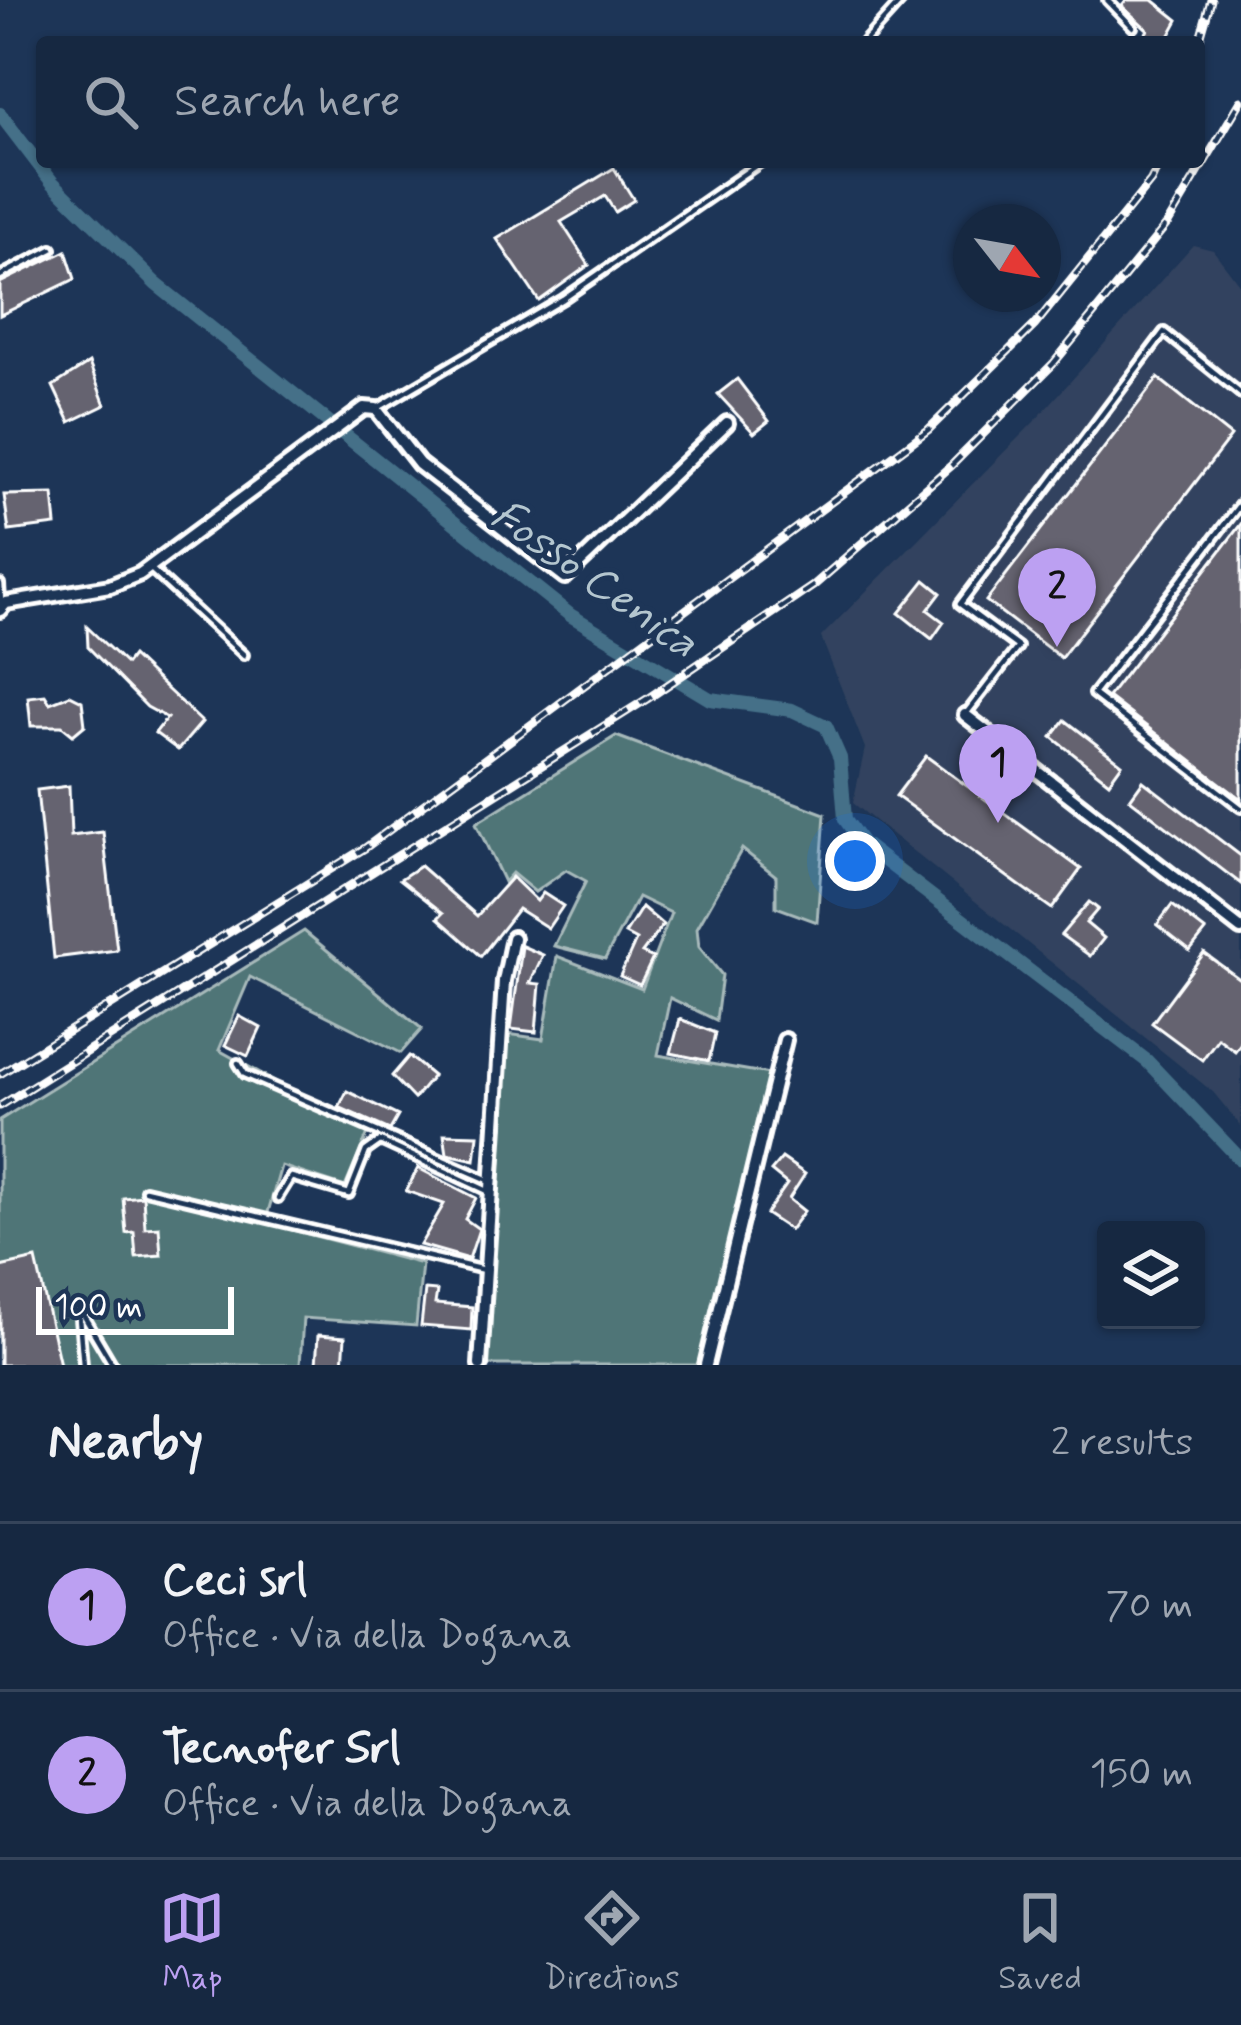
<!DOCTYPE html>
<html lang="en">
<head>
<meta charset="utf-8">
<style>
	body { margin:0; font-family:Mynerve,sans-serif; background:#1f3048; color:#f1f3f6 }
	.controls { position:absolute; right:36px; bottom:36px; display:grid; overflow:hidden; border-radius:12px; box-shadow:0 3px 9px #0004 }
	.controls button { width:108px; height:108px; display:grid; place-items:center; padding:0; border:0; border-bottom:3px solid #35445a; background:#162841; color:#f1f3f6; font:60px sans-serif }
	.compass { position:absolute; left:953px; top:204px; width:108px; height:108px; border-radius:50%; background:#162841; box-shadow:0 3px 9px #0004; rotate:121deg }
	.scale { position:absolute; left:36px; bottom:30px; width:198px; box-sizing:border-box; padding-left:12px; border:6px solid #fff; border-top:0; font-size:33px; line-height:42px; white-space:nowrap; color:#fff; -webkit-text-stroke:9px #1d3557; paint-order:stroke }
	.you { position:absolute; left:855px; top:861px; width:42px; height:42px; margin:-30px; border:9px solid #fff; border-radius:50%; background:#1a73e8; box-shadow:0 0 0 18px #1a73e833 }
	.badge { display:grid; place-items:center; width:78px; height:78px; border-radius:50%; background:#bca0f2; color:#111; font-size:39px; font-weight:700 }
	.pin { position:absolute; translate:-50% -99px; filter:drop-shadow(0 3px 6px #0008) }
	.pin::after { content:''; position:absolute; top:63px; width:42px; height:36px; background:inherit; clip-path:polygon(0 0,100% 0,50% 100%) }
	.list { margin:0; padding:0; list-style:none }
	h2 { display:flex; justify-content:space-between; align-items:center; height:156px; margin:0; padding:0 48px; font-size:51px }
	h2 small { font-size:39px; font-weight:400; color:#9ea6b1 }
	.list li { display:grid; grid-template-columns:78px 1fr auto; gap:36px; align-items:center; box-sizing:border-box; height:168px; padding:0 48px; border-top:3px solid #35445a }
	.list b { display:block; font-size:45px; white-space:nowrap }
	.list p { margin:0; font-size:39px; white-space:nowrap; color:#9ea6b1 }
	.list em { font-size:39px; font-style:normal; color:#9ea6b1 }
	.icon { flex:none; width:66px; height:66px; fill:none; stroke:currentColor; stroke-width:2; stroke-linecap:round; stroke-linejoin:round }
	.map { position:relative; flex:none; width:1241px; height:1365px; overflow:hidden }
	.search { position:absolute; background:#162841; box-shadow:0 3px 9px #0004; left:36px; right:36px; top:36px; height:132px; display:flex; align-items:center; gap:30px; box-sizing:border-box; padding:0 42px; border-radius:12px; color:#9ea6b1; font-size:45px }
	.sheet { height:492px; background:#162841 }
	nav { display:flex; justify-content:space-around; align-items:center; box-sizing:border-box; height:168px; border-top:3px solid #35445a; background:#162841; font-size:33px; color:#9ea6b1 }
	nav a { display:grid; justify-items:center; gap:6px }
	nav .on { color:#bca0f2 }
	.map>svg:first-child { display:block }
	.built { fill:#33435e }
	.green { fill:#507577; stroke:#a8babb; stroke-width:3 }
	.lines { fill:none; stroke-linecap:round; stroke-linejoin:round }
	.canal { stroke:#447088; stroke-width:14 }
	.building { fill:#656370; stroke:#fff; stroke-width:3 }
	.lane-casing { stroke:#fff; stroke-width:14 }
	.street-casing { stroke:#fff; stroke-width:20 }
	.lane { stroke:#1d3557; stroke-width:4.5 }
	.street { stroke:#1d3557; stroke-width:10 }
	.rail-casing { stroke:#fff; stroke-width:9 }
	.rail { stroke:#1d3557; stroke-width:4.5; stroke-dasharray:14; stroke-linecap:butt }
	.labels { text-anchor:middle; stroke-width:10; stroke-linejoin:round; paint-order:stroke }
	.water-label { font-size:45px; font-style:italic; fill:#b4c6cf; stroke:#1d3557 }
</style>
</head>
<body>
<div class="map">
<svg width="1241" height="1365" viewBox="0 0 1241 1365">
	<rect width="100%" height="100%" fill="#1d3557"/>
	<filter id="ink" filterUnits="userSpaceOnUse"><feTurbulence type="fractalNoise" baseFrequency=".00833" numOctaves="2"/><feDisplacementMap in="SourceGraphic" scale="24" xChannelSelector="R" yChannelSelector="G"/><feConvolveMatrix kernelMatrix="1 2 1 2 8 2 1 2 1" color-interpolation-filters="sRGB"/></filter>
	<g filter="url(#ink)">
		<!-- built -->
		<path class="built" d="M1193,245L1213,250L1241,287V1126L1213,1092L853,803L865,748L821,637L1034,422Z"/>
		<!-- green -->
		<g class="green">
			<path d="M616,736L825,814L817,922L776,907V876L742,849L697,928L699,947L722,975L716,1020L670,998L658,1055L775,1075L702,1365H487L507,1034L543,1039L557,956L642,989L671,913L638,897L605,959L554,946L586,881L566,870L535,892L512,873L504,882L476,823Z"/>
			<path d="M304,931L422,1029L401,1053L250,977L219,1050L368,1133L345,1187L281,1166L265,1223L422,1264L416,1326L303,1318L300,1365H0V1120Z"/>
		</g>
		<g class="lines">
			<!-- canal -->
			<path class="canal" d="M0,114L52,182L156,284L570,615L710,699L792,710L826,726L840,758L845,819L862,843L1147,1061L1241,1160"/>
		</g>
		<!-- building -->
		<g class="building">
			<path d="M1127,0H1153L1178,20L1166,42H1139L1148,30L1122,6Z"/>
			<path d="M614,168L634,200L615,212L605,196L561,222L589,265L539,301L497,239Z"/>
			<path d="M66,251L75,279L0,315V283Z"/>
			<path d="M89,363L105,405L70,422L53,386Z"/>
			<path d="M1158,378L1231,436L1061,658L986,601Z"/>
			<path d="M737,379L769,421L754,433L718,394Z"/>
			<path d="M53,494L56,525L9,531L4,495Z"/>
			<path d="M1241,524V799L1108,697Z"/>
			<path d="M925,580L941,593L928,610L944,622L932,639L899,613Z"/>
			<path d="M87,627L126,664L132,656L202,722L178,750L155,733L167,718L147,707L88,647Z"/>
			<path d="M45,695L50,703L70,695L82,701L85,725L73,735L62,726H31L28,697Z"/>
			<path d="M1065,720L1122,764L1109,782L1052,737Z"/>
			<path d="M926,756L1081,869L1052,909L896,796Z"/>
			<path d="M1143,781L1241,856V884L1130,799Z"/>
			<path d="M69,786L71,836L103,832L117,950L54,958L37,790Z"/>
			<path d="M420,866L477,916L512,877L537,901L543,893L563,906L548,928L518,909L481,956L438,918L443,913L400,879Z"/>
			<path d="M1089,902L1098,909L1086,923L1104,938L1090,956L1061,935Z"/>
			<path d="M1172,905L1206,931L1190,951L1157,925Z"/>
			<path d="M642,907L663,925L642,953L653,958L640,985L620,976L636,940L625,934Z"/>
			<path d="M522,946L543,955L530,983L540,984L536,1032L511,1029Z"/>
			<path d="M1204,953L1241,980V1043L1235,1051L1218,1038L1202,1060L1152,1023Z"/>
			<path d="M239,1016L261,1028L248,1056L225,1045Z"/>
			<path d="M680,1019L715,1033L709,1061L671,1053Z"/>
			<path d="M409,1056L433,1076L414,1099L392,1076Z"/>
			<path d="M347,1091L398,1116L390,1130L339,1107Z"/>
			<path d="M444,1134L478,1135L475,1160L447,1154Z"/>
			<path d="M782,1158L805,1174L789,1199L804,1211L790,1230L766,1214L787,1184L771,1171Z"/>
			<path d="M418,1168L476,1198L465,1219L479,1229L469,1259L420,1245L444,1204L406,1191Z"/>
			<path d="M143,1196L145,1228L159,1227L161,1255L136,1257L134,1232L126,1233L123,1198Z"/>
			<path d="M36,1259L60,1365H0V1267Z"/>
			<path d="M425,1290L437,1291L435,1304L472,1307L471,1330L421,1326Z"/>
			<path d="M318,1335L345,1337L343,1365H316Z"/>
		</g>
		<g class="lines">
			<!-- lane casing -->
			<g class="lane-casing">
				<g id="lane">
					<path d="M1107,0L1133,27"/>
					<path d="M864,42L902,0"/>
					<path d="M0,276L52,249"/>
					<path d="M376,409L563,299L761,162"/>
					<path d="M1241,503L1093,694L1241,808"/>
					<path d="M151,569L244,655"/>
					<path d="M0,584L1,602"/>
					<path d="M965,715L1018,647L960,604L1164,332L1241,394"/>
					<path d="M238,1063L245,1074L491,1181"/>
					<path d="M145,1190L484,1270"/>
					<path d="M278,1198L291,1177L349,1194L366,1151L380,1141L490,1192"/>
					<path d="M83,1365L78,1306L113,1365"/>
				</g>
			</g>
			<!-- street casing -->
			<g class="street-casing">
				<g id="street">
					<path d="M0,610L6,603L110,586L140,574L364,408L376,409L419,464L565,577L727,423"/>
					<path d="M965,715L1241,929"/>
					<path d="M480,1365L504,981L513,938"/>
					<path d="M706,1365L785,1040"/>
				</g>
			</g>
			<!-- lane -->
			<use href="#lane" class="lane"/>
			<!-- street -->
			<use href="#street" class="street"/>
			<!-- rail casing -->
			<g class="rail-casing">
				<g id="rail">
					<path d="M1199,42L1211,0"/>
					<path d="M0,1074L365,848L928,430L1035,325L1151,181L1160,162"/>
					<path d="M0,1106L647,699L813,586L952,465L1053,364L1168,223L1241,101"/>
				</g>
			</g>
			<!-- rail -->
			<use href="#rail" class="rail"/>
		</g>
	</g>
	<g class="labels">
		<!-- water labels -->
		<g class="water-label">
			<text transform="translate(596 577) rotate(35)" y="16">Fosso Cenica</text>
		</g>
	</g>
</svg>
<div class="controls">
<button><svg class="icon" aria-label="layers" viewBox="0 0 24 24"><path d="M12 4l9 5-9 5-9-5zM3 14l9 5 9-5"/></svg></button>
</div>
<svg class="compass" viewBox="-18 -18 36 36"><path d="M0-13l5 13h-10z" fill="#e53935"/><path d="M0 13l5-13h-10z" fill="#9ea6b1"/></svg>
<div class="scale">100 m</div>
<div class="you"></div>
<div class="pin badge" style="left:998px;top:823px">1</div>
<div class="pin badge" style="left:1057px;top:647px">2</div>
<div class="search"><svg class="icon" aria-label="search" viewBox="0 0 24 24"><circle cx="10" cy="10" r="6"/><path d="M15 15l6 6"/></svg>Search here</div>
</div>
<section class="sheet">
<h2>Nearby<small>2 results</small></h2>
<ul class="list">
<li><span class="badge">1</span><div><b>Ceci srl</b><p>Office · Via della Dogana</p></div><em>70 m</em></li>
<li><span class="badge">2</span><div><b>Tecnofer Srl</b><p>Office · Via della Dogana</p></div><em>150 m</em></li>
</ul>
</section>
<nav>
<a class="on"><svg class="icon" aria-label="map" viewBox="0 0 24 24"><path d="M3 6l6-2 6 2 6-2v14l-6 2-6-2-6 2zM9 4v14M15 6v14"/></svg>Map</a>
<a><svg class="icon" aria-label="directions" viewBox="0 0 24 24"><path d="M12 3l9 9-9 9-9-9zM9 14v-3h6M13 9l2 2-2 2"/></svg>Directions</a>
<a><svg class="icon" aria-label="saved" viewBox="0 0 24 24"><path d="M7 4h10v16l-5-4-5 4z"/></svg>Saved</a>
</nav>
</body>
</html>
